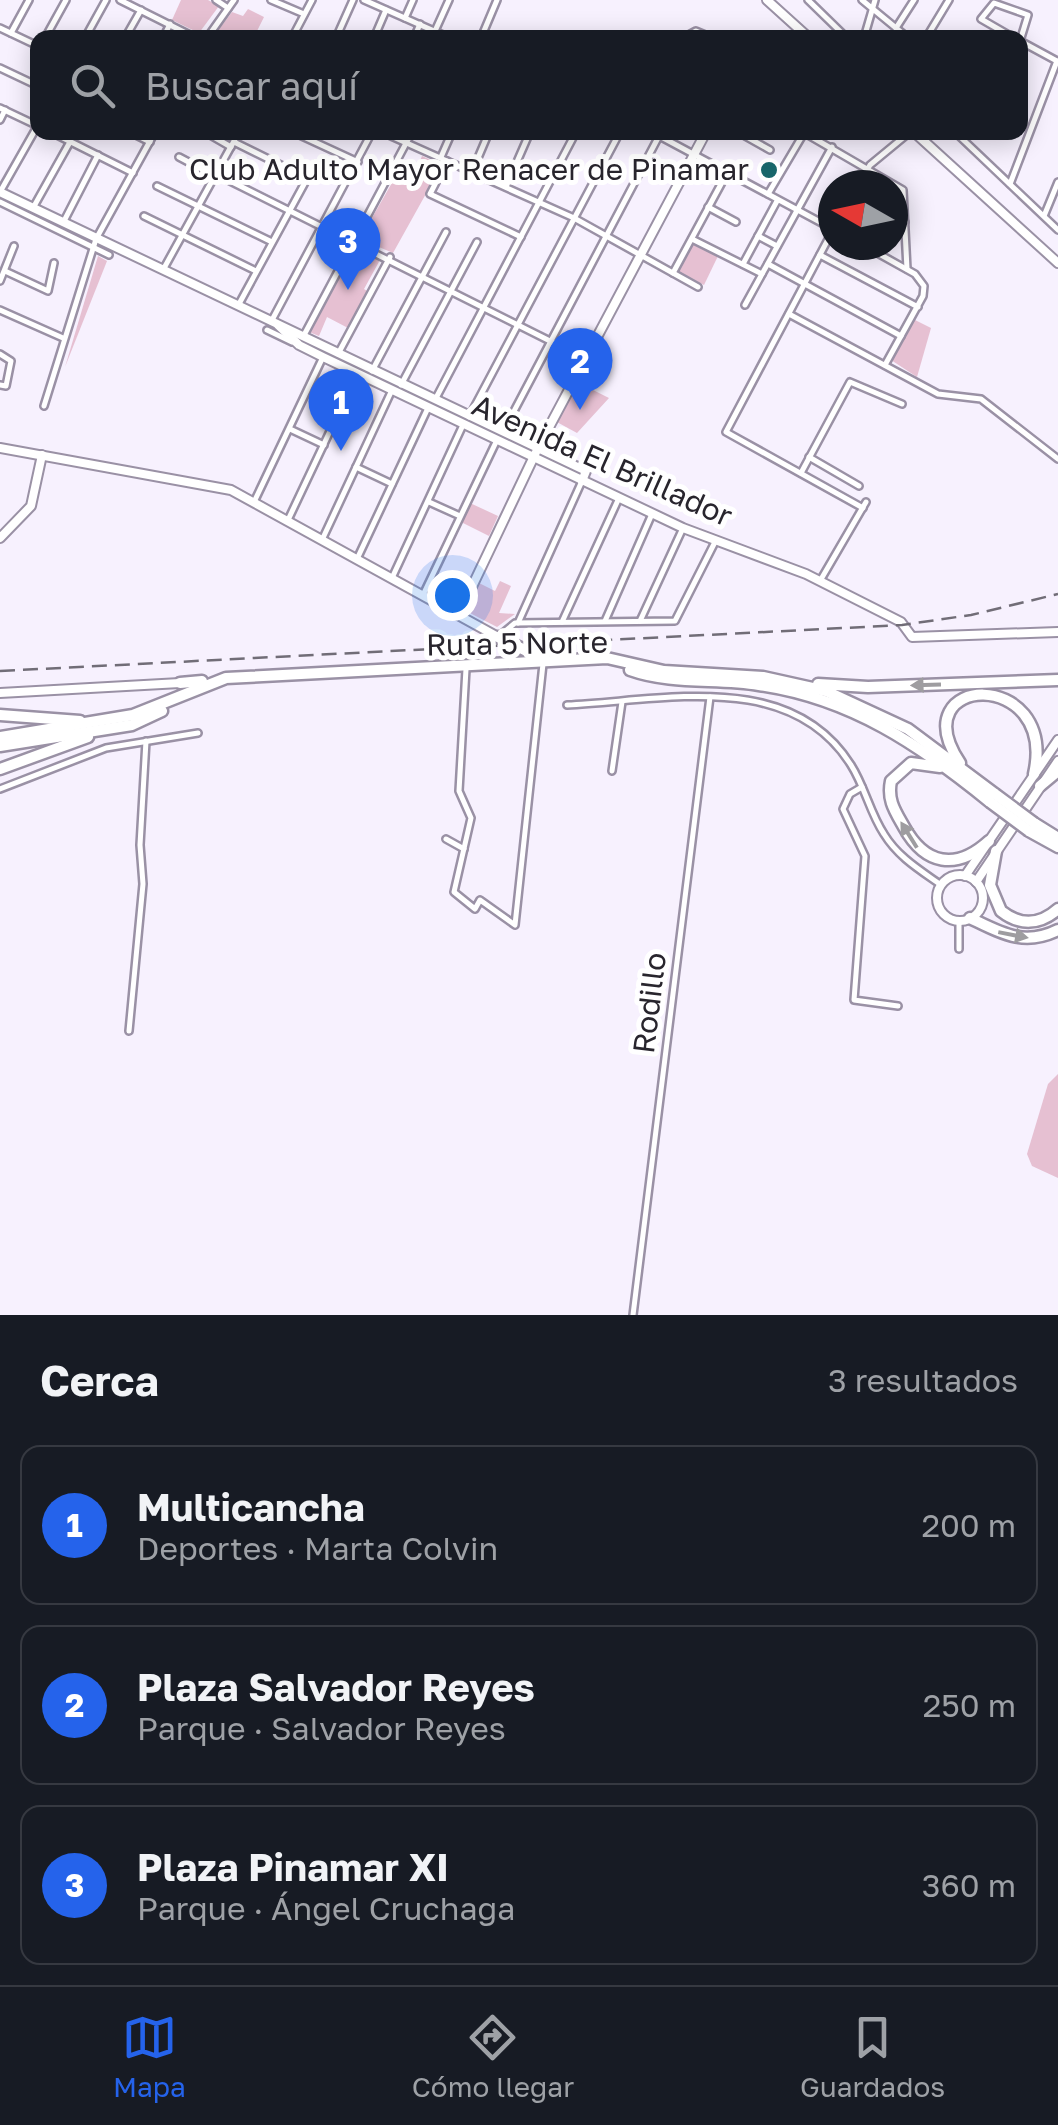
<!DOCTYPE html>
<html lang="es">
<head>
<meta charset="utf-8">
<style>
	body { margin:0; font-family:"Golos Text",sans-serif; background:#20242c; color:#f1f3f6 }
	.compass { position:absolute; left:818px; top:170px; width:90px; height:90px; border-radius:50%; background:#171b24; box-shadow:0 5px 25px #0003; rotate:279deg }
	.you { position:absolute; left:452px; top:595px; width:35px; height:35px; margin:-25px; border:8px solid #fff; border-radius:50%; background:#1a73e8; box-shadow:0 0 0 15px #1a73e833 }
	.badge { display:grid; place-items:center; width:65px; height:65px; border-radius:50%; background:#2563eb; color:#fff; font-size:32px; font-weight:700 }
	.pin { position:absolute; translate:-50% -82px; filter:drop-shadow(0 2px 5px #0008) }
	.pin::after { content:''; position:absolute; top:52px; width:35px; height:30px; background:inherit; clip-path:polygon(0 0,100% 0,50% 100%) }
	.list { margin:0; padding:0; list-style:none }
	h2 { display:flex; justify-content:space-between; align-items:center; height:130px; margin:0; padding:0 40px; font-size:42px }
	h2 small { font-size:32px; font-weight:400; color:#9ea1a6 }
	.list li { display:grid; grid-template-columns:65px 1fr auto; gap:30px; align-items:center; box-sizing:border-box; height:160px; margin:0 20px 20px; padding:0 20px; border:2px solid #363941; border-radius:20px }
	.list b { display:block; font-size:38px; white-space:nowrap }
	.list p { margin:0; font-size:32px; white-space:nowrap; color:#9ea1a6 }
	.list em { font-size:32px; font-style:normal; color:#9ea1a6 }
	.icon { flex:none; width:55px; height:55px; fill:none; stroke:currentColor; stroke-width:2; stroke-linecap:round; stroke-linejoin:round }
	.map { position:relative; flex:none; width:1058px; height:1315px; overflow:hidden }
	.search { position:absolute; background:#171b24; box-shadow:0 5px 25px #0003; left:30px; right:30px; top:30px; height:110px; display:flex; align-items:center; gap:25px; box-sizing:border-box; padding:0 35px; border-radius:20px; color:#9ea1a6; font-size:38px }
	.sheet { height:670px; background:#171b24 }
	nav { display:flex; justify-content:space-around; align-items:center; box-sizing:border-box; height:140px; border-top:2px solid #363941; background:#171b24; font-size:28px; color:#9ea1a6 }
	nav a { display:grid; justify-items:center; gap:5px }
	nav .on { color:#2563eb }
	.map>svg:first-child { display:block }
	.green { fill:#e6c0d2 }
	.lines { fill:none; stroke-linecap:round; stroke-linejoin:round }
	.street-casing { stroke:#9a91a5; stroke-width:10 }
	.secondary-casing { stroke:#9a91a5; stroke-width:12 }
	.highway-casing { stroke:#9a91a5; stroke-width:15 }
	.street { stroke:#fff; stroke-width:5 }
	.secondary { stroke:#fff; stroke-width:8 }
	.highway { stroke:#fff; stroke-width:10 }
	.rail { stroke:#716d77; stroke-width:2.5; stroke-dasharray:15 8; stroke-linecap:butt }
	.highway-bridge-casing { stroke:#9a91a5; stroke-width:15; stroke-linecap:butt }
	.highway-bridge { stroke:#fff; stroke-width:10 }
	.oneway { fill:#9e9da0 }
	.poi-dot { fill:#18666a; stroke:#fff; stroke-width:4 }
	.labels { text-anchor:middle; stroke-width:10; stroke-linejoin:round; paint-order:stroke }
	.poi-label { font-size:30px; fill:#28252d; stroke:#fff; text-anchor:end }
	.street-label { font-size:30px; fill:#28252d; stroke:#fff }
</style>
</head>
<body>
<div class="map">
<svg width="1058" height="1315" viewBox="0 0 1058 1315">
	<rect width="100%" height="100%" fill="#f7f1fe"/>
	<!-- green -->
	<g class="green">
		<path d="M181,0H208L219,6L199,33L172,20Z"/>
		<path d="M248,9L264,17L257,31L272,37H213L232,12L243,16Z"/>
		<path d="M422,156L442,165L393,253L360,239L397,174L412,180Z"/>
		<path d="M693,242L718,256L704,285L677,271Z"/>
		<path d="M353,247L380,260L364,289L367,291L348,328L327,317L319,336L309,332Z"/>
		<path d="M98,256L107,261L65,367Z"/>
		<path d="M913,319L931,328L917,377L891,360Z"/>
		<path d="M580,373L594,380L591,389L609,398L577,433L555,421Z"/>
		<path d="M470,503L498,516L489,536L461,522Z"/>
		<path d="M500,581L511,586L499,613L515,614L497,627L466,611L479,583L495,591Z"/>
		<path d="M1058,1074V1178L1032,1166L1027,1154L1048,1084Z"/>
	</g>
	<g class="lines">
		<!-- street casing -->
		<g class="street-casing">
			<g id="street">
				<path d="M120,0L196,38"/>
				<path d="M216,0L228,8"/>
				<path d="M271,0L304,14"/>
				<path d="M364,0L450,38"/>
				<path d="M808,0L847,38"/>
				<path d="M862,0L907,37"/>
				<path d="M405,18L413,0"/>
				<path d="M0,28L38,46"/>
				<path d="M896,28L914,0"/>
				<path d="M435,31L449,0"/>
				<path d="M11,33L29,0"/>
				<path d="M45,38L66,0"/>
				<path d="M85,38L106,0"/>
				<path d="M125,38L141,10"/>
				<path d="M163,38L170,24"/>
				<path d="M207,38L234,0"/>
				<path d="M292,38L312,0"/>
				<path d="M336,38L353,0"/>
				<path d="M374,38L386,10"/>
				<path d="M414,38L420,24"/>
				<path d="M481,38L497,0"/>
				<path d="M683,38L696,31L713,38"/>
				<path d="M864,38L875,0"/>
				<path d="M926,38L949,0"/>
				<path d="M1014,38L981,19L994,3L1028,15L1020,41L1057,61"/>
				<path d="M0,68L38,86"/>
				<path d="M0,108L38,126"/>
				<path d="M0,120L5,110"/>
				<path d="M51,132L133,173"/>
				<path d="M130,132L150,142"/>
				<path d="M205,132L231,147"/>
				<path d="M293,132L358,162"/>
				<path d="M382,132L574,218L698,287"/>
				<path d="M652,132L833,229"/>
				<path d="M738,132L770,150"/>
				<path d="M803,132L903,190L907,269"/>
				<path d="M955,132L1058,230"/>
				<path d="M234,142L307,178"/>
				<path d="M179,157L215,176"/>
				<path d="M441,157L452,132"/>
				<path d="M447,161L430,194L521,237"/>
				<path d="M472,172L489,132"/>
				<path d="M216,174L584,358"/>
				<path d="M1010,184L1057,61"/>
				<path d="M858,185L870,165L910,132"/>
				<path d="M157,186L272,242"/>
				<path d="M506,187L530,132"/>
				<path d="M0,192L38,125"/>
				<path d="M768,194L804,133"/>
				<path d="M0,202L109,255"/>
				<path d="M708,207L736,222"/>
				<path d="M33,208L70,142"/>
				<path d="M144,216L256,271"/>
				<path d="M893,216L905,222"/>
				<path d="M1044,216L1058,182"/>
				<path d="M63,223L98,155"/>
				<path d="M833,230L726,432L863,508"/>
				<path d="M758,236L777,246"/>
				<path d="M692,239L762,274"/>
				<path d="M863,245L915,274L924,286L923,296L885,365"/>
				<path d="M820,255L918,307"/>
				<path d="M743,264L777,201"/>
				<path d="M768,264L901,336"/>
				<path d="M163,270L239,132"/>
				<path d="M5,271L48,291L54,263"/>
				<path d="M673,273L727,173"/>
				<path d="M0,281L14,246"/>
				<path d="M239,304L315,164"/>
				<path d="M745,305L832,147"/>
				<path d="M0,310L63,338"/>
				<path d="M789,314L938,394L981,399L1058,459"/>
				<path d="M271,322L372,132"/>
				<path d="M267,330L292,342"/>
				<path d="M303,337L412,132"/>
				<path d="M0,354L11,361L6,386L0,385"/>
				<path d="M338,354L390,257"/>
				<path d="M372,371L446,232"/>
				<path d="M401,385L477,242"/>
				<path d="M436,398L576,132"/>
				<path d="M44,406L96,239L155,132"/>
				<path d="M469,417L620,132"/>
				<path d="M290,429L324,445"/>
				<path d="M503,432L659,136"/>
				<path d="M809,457L859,486"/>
				<path d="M356,467L392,484"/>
				<path d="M801,473L850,382L902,404"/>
				<path d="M254,502L323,357"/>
				<path d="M429,502L460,516"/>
				<path d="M288,520L357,374"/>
				<path d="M322,540L392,390"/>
				<path d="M357,559L428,408"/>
				<path d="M392,578L463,425"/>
				<path d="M820,581L866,502"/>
				<path d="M423,595L497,440"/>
				<path d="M605,621L652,514"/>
				<path d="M640,621L683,528"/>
				<path d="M562,622L619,498"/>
				<path d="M518,623L582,481"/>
				<path d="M498,637L515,623L675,621L715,542"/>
				<path d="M466,669L459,791L471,818L454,892L475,909L480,900L515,925L543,664"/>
				<path d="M567,705C662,701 790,668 851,765C865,787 870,813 884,834C898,857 920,870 941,885"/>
				<path d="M612,771L622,702"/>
				<path d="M862,787L850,794L843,809L865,856L854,1000L898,1006"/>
				<path d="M0,789L106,748L198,733"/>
				<path d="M446,839L464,849"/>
				<path d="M959,920V949"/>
				<path d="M129,1031L143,884L140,845L146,741"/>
				<path d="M633,1315L710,697"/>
			</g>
		</g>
		<!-- secondary casing -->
		<g class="secondary-casing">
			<g id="secondary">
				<path d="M767,0L809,38"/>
				<path d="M914,132L1058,263"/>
				<path d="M0,192L586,471L582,481"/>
				<path d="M278,325L299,345L323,357L683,528L806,574L901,622L912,637L1058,632"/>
				<path d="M0,448L231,490L498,637"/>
				<path d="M0,538L31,506L42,455"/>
				<path d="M459,614L538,448L706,132"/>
				<path d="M0,693L180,683"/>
				<circle cx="960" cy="898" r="23"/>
				<path d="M965,876L1058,740"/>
				<path d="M976,882L1058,761"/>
			</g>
		</g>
		<!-- highway casing -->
		<g class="highway-casing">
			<g id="highway">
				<path d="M498,637L541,658"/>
				<path d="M630,670C672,685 716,678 759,685C851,698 920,745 990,802"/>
				<path d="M180,683L202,681"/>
				<path d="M818,684L868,687L1058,680"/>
				<path d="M0,715L80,721"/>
				<path d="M0,737L133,715L226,678L607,658L664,671L763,677L826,691L908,729L995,794"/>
				<path d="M0,746L132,725L162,711"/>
				<path d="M960,763C900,673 1058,667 1034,774"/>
				<path d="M940,767L911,763L891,781C887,800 895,811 904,827C925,865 956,871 989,841"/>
				<path d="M0,769L88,737"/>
				<path d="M1040,786L1058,771"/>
				<path d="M1034,823L1058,838"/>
				<path d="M1029,831L1058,847"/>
				<path d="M996,851L990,885L1001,911C1020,926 1040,925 1058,909"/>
				<path d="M970,918C1001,933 1024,947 1058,930"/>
			</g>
		</g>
		<!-- street -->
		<use href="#street" class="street"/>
		<!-- secondary -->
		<use href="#secondary" class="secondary"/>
		<!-- highway -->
		<use href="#highway" class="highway"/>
		<!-- rail -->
		<path class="rail" d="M0,671L902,625L971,615L1058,594"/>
		<!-- highway-bridge casing -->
		<g class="highway-bridge-casing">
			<g id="highway-bridge">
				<path d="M995,794L1034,823"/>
				<path d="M990,802L1029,831"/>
			</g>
		</g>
		<!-- highway-bridge -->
		<use href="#highway-bridge" class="highway-bridge"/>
	</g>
	<!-- one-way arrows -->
	<defs><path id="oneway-solid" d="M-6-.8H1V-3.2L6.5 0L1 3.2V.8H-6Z" transform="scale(2.5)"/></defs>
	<g class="oneway">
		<use href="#oneway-solid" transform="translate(926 685) rotate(178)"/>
		<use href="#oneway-solid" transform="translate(909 835) rotate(-122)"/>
		<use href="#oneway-solid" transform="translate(1013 935) rotate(11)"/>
	</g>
	<!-- markers -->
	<circle class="poi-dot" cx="769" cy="170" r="10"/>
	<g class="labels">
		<!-- poi labels -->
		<g class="poi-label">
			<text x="749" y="180">Club Adulto Mayor Renacer de Pinamar</text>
		</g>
		<!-- street labels -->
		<g class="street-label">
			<text transform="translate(602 461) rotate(24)" y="10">Avenida El Brillador</text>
			<text transform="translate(517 644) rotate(-1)" y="10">Ruta 5 Norte</text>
			<text transform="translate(650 1003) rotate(-83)" y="10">Rodillo</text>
		</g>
	</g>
</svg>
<svg class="compass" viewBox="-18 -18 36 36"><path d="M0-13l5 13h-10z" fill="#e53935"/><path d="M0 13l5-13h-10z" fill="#9ea1a6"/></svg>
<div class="you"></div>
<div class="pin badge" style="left:341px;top:451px">1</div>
<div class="pin badge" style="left:580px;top:410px">2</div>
<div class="pin badge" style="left:348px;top:290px">3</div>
<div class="search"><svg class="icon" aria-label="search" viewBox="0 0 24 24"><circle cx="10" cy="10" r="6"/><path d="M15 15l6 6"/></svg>Buscar aquí</div>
</div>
<section class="sheet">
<h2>Cerca<small>3 resultados</small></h2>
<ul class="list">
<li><span class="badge">1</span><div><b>Multicancha</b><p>Deportes · Marta Colvin</p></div><em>200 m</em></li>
<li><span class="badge">2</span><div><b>Plaza Salvador Reyes</b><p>Parque · Salvador Reyes</p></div><em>250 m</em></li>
<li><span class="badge">3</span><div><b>Plaza Pinamar XI</b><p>Parque · Ángel Cruchaga</p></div><em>360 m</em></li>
</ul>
</section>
<nav>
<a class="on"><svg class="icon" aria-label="map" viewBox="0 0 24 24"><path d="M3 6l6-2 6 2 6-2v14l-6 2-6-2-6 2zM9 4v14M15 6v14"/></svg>Mapa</a>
<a><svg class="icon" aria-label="directions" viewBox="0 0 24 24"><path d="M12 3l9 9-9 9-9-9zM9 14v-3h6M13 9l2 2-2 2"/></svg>Cómo llegar</a>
<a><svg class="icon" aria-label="saved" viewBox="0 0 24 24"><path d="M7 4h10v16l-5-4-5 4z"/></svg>Guardados</a>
</nav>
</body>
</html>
